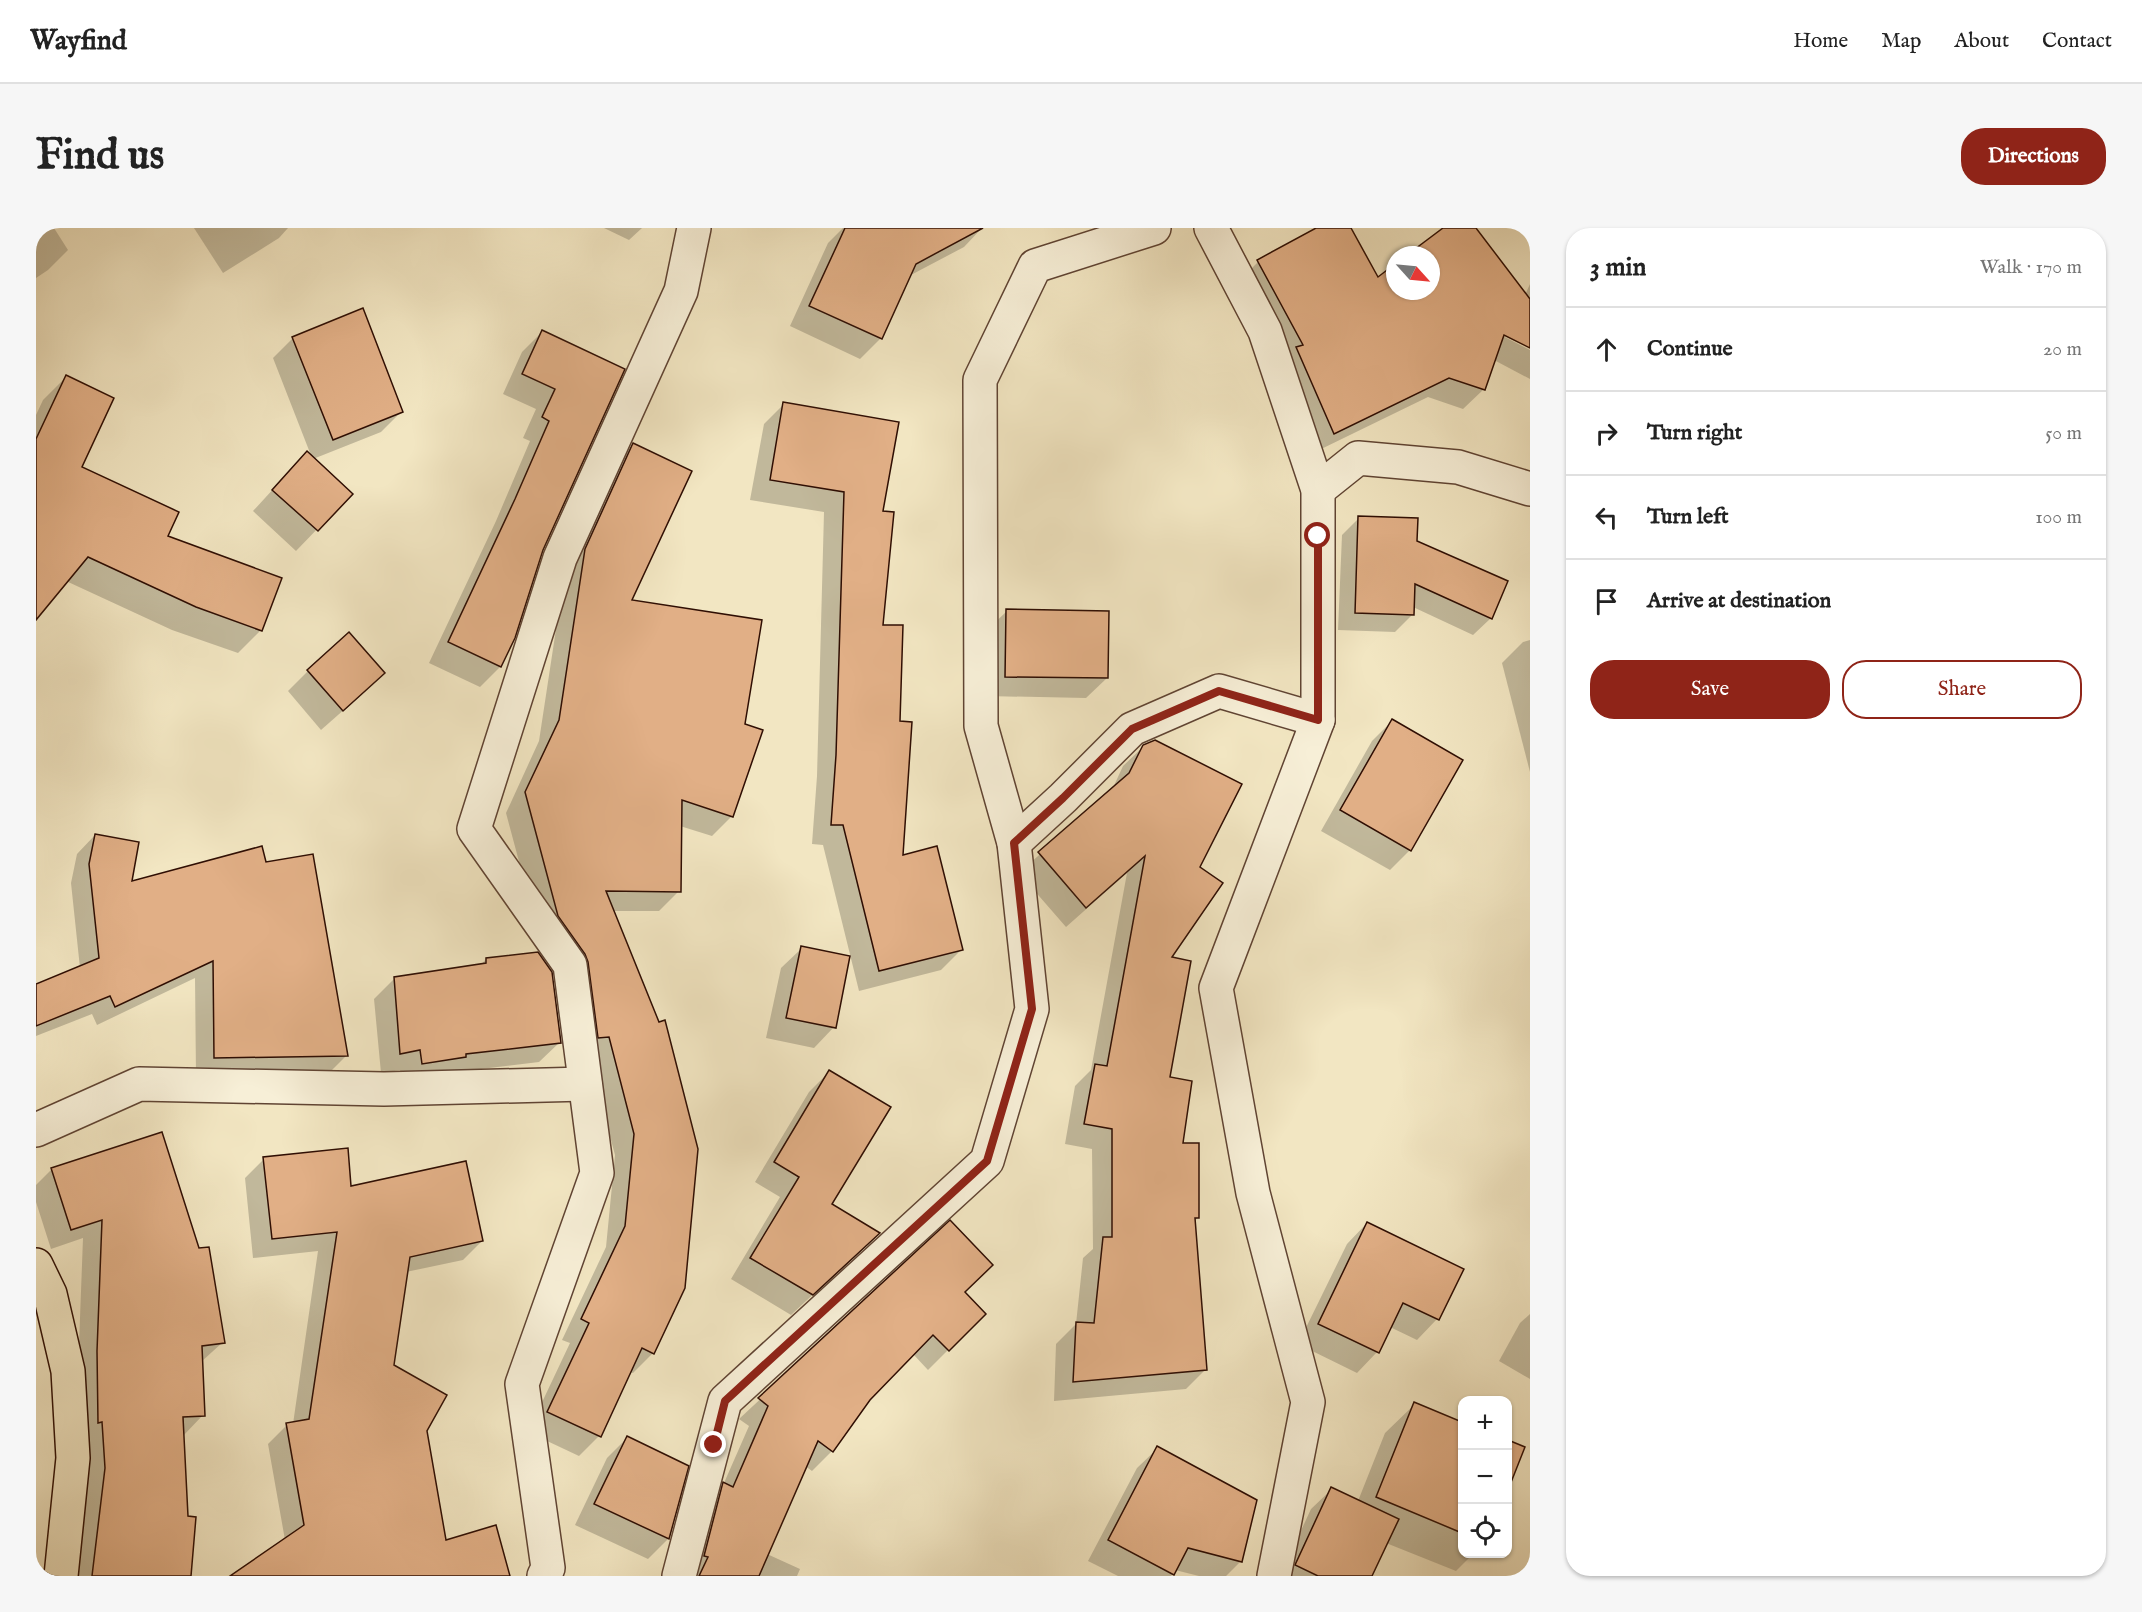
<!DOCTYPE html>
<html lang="en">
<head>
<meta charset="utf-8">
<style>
	body { margin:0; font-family:"IM FELL English",serif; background:#f6f6f6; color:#222 }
	.controls { position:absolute; right:18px; bottom:18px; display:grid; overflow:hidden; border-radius:12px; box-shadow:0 2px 4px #0004 }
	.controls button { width:54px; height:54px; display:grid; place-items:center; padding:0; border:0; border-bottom:2px solid #e0e0e0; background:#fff; color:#222; font:30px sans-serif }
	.compass { position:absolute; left:1350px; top:18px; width:54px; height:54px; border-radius:50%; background:#fff; box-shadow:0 2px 4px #0004; rotate:117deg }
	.stop { position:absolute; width:18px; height:18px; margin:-14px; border:4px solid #8f2418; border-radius:50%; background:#fff }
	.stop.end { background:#8f2418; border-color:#fff; box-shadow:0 2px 6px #0008 }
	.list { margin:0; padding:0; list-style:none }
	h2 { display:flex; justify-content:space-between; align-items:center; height:78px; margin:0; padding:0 24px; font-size:26px }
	h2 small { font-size:20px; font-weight:400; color:#767676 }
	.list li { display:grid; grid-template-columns:39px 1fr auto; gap:18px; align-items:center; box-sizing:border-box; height:84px; padding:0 24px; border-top:2px solid #e0e0e0 }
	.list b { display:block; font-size:22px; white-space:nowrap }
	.list em { font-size:20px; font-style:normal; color:#767676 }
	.actions { display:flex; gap:12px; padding:18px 24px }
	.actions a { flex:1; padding:14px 0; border:2px solid #8f2418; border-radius:24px; text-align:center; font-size:21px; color:#8f2418 }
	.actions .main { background:#8f2418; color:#fff }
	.icon { flex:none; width:33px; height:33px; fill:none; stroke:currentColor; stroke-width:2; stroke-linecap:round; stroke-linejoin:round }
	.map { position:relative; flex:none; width:1494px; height:1348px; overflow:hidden; border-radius:24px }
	header { display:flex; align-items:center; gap:36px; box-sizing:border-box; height:84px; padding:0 30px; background:#fff; border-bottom:2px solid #e0e0e0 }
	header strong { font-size:28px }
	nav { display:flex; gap:33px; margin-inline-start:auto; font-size:21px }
	.intro { display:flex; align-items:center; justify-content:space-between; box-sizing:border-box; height:144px; padding:0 36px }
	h1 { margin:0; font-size:42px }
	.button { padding:15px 27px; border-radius:24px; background:#8f2418; color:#fff; font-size:21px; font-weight:700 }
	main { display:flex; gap:36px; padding:0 36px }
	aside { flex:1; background:#fff; border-radius:24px; box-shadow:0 2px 4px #0004 }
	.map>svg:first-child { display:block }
	.shadow { fill:#0003 }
	.building { fill:#e1af86; stroke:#2f0e03; stroke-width:1.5 }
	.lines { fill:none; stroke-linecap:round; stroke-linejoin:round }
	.minor-casing { stroke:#604433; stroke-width:36 }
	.trunk-casing { stroke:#2f0e03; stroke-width:36 }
	.minor { stroke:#f7efd7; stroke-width:33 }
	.trunk { stroke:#f2e6c2; stroke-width:33 }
	.route { stroke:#8f2418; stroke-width:8 }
</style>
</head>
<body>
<header>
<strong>Wayfind</strong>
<nav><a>Home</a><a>Map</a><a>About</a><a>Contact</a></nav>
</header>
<div class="intro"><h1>Find us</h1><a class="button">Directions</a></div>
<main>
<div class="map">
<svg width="1494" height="1348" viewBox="0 0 1494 1348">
	<rect width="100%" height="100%" fill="#f2e6c2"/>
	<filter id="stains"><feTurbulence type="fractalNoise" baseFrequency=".00333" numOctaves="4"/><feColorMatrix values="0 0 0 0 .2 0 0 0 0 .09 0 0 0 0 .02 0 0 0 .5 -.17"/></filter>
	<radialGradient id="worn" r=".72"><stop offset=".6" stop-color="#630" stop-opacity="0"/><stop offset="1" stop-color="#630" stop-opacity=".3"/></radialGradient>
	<!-- shadow -->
	<g class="shadow">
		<path d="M0,0H18L32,22L12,42L0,50Z"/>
		<path d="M158,0H252L243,10L187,45Z"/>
		<path d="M568,0H606L593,12Z"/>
		<path d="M807,0H946L928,19L873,48L844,111L824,131L754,98L792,15Z"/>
		<path d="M1283,0H1313L1341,51L1359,38V63H1395V27H1373L1409,0H1438L1489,67L1494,56V119L1462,103L1461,105L1494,122V151L1458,132L1448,161L1427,181L1392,169L1277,225L1202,54L1222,34Z"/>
		<path d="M506,104L587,142L505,322L478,409L464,439L444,459L393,435L460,293L494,213L487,210L500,181L467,166L486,124Z"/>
		<path d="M257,110L366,183L345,204L277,231L315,266L260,323L217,283L251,246L276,230L237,130Z"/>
		<path d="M30,149L44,239L130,309L225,402L202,425L136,402L30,353L0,390V187L7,172Z"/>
		<path d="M748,176L845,284V398L866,629L925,722L905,742L823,763L787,617L776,616L781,548L788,284L714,272L728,196Z"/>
		<path d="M597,217L594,373L707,497L696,588L676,608L644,598L643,663L623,683H577L622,796L617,1125L597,1145L594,1144L563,1208L543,1228L492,1204L534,1115L526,1112L570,1019L579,927L533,755L503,708L470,585L503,513L529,342L577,237Z"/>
		<path d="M1323,290L1380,314L1455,390L1437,407L1377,379V386L1359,404L1302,402L1306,307Z"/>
		<path d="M971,383L1071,450L1050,470L949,468L950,403Z"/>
		<path d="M1494,412V544L1466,435L1487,414Z"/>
		<path d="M272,443L327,465L285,502L252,463Z"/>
		<path d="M1356,493L1374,622L1354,642L1285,603L1336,513Z"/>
		<path d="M1108,518L1162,640L1133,730L1132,850L1162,989L1158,994L1170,1141L1150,1161L1018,1173L1020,1116L1040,1096L1047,1030L1057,1021L1056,921L1029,916L1039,858L1055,842L1091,645L1030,699L983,645L1076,562L1087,538Z"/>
		<path d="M59,607L94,655L229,636L311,827L292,846L160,848L159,750L61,797L56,786L0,808V758L44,740L35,655L41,626Z"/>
		<path d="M766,720L798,799L778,820L730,810L745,740Z"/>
		<path d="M450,731L524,814L503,834L412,845L366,855L364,842L345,845L338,771L359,750L444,738Z"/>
		<path d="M793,844L794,977L842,1006L755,1087L695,1051L744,969L719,954L773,864Z"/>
		<path d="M126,906L187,1114L165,1134L167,1187L147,1208L151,1289L159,1290L153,1348H39L42,1143L47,1010L15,1021L0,974V957L16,941Z"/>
		<path d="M228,931L314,959L446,1013L427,1032L370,1044L356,1138L389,1202L408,1313L458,1299L473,1348H217L213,1343L249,1312L232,1216L251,1197L257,1196L282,1023L217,1030L209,950Z"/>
		<path d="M914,995L927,1064L948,1086L892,1142L877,1126L832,1171L796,1223L776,1243L769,1238L731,1326L764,1341L761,1348H650L668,1276L688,1255L713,1198L703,1191Z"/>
		<path d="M1331,995L1426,1041L1401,1091L1381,1112L1354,1099L1341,1124L1321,1145L1262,1116L1311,1016Z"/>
		<path d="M1494,1086V1151L1463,1133L1484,1095Z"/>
		<path d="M1379,1176L1426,1196V1326H1437L1420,1343L1350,1315L1334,1348H1244L1275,1281L1296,1261L1322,1273L1349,1205Z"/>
		<path d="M591,1210L651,1239L632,1311L612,1331L539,1297L571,1230Z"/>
		<path d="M1472,1214L1487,1220L1472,1258Z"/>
		<path d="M1122,1220L1205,1333L1190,1348H1163L1139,1342L1135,1348H1082L1052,1333L1101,1240Z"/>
	</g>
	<!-- building -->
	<g class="building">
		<path d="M809,0H947L880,36L846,111L773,78Z"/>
		<path d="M1280,0H1315L1342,49L1359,36V63H1395V27H1371L1407,0H1440L1494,71V120L1468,107L1449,162L1413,150L1298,206L1260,119L1267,117L1221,32Z"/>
		<path d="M327,80L367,184L297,212L256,109Z"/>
		<path d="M506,102L589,141L507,322L479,410L465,439L412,414L479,271L513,193L506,189L519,161L486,146Z"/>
		<path d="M30,147L78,170L46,239L143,284L132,308L246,350L226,403L160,379L52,329L0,392V211Z"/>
		<path d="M747,174L863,194L847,283L858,284L847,397H867L864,493L876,494L867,627L901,618L927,722L843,743L807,597H795L800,527L808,264L734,252Z"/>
		<path d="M597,215L656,243L596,372L726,392L709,496L727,502L697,589L646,572L645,664L570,663L623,794L629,792L662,921L649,1060L618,1126L606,1120L565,1209L511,1184L553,1095L545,1091L589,998L598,906L573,809L562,810L552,734L549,726L522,688L489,564L523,492L549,321Z"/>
		<path d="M271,223L317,266L282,303L236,262Z"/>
		<path d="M1322,288L1382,290L1381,313L1472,353L1456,391L1379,356L1378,387L1319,385Z"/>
		<path d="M970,381L1073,383L1072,450L969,449Z"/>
		<path d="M313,404L349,445L307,483L271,442Z"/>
		<path d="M1356,491L1427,532L1375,623L1304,582Z"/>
		<path d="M1119,512L1206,556L1164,639L1187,655L1136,729L1155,733L1134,849L1156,853L1147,915H1163V990H1159L1171,1142L1037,1154L1040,1094L1058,1095L1067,1009H1076V901L1048,896L1059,836L1071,838L1109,628L1050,680L1002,624L1093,545L1107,517Z"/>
		<path d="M59,606L103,614L96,653L226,618L230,634L277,626L312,828L178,830L177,733L79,779L74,768L0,798V756L63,730L53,636Z"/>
		<path d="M765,718L814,728L800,800L750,790Z"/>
		<path d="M502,724L516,744L525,815L430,826V829L386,836L384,822L364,826L358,749L450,735V730Z"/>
		<path d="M793,842L855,879L796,976L844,1005L777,1067L714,1030L763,949L738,934Z"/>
		<path d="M126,904L163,1020L173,1019L189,1115L166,1118L169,1188L147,1189L152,1288L160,1289L155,1348H56L69,1240L66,1194L62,1195L61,1123L66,992L35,1002L15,940Z"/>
		<path d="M312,920L315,958L430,933L447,1013L374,1029L358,1137L411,1167L391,1203L410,1312L460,1297L474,1348H194L268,1297L250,1195L273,1191L301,1004L236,1011L227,929Z"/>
		<path d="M914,992L957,1037L929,1064L950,1086L913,1123L897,1107L834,1172L797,1224L782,1213L723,1348H663L672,1329L668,1328L687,1254L697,1259L732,1178L722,1170Z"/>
		<path d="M1331,994L1428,1041L1403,1092L1367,1075L1343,1125L1282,1096Z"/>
		<path d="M1378,1174L1426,1194V1305L1340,1269Z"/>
		<path d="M591,1208L653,1238L633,1311L558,1276Z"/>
		<path d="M1472,1212L1489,1219L1472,1262Z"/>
		<path d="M1121,1218L1221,1272L1206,1334L1152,1320L1138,1347L1072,1312Z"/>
		<path d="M1295,1259L1363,1291L1336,1348H1282L1259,1337Z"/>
	</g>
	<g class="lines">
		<!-- minor casing -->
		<g class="minor-casing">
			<g id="minor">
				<path d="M1175,0L1229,103L1282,262V492L1180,760L1217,965L1272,1174L1238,1348"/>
				<path d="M1282,262L1322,230L1422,239L1494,261"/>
				<path d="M978,615L1027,570L1096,501L1183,463L1282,492"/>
				<path d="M0,902L103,856L348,861L549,856"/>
				<path d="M508,1348L512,1340L486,1156L561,945L534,737L438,601L524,330L645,63L658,0"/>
				<path d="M643,1348L689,1173L951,933L996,781L978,615L945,498L944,152L999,38L1118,0"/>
			</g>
		</g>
		<!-- trunk casing -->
		<g class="trunk-casing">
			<path id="trunk" d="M0,1037L14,1066L32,1143L37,1230L25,1348"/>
		</g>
		<!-- minor -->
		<use href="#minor" class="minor"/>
		<!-- trunk -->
		<use href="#trunk" class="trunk"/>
	</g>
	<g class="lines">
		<!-- route -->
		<path class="route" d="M678,1217L689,1173L951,933L996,781L978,615L1027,570L1096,501L1183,463L1282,492V308"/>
	</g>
	<rect width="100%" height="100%" filter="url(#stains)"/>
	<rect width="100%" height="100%" fill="url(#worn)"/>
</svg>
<div class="controls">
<button>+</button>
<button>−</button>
<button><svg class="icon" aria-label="locate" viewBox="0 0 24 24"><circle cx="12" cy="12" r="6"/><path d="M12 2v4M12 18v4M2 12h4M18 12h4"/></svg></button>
</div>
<svg class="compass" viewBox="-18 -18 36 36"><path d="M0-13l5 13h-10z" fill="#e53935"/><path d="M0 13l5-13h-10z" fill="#767676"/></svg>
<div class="stop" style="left:1282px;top:308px"></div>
<div class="stop end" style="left:678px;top:1217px"></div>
</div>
<aside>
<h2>3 min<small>Walk · 170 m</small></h2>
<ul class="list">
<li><svg class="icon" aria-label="ahead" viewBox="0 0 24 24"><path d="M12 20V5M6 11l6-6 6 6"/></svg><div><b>Continue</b></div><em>20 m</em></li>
<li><svg class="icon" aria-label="right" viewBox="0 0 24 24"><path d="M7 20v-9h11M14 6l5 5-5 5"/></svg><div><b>Turn right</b></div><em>50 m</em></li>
<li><svg class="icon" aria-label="left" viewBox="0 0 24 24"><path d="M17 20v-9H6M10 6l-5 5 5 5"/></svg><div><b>Turn left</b></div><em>100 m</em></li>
<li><svg class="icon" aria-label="arrive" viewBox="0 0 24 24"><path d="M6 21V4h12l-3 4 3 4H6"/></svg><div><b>Arrive at destination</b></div></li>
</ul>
<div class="actions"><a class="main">Save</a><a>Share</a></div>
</aside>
</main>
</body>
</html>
